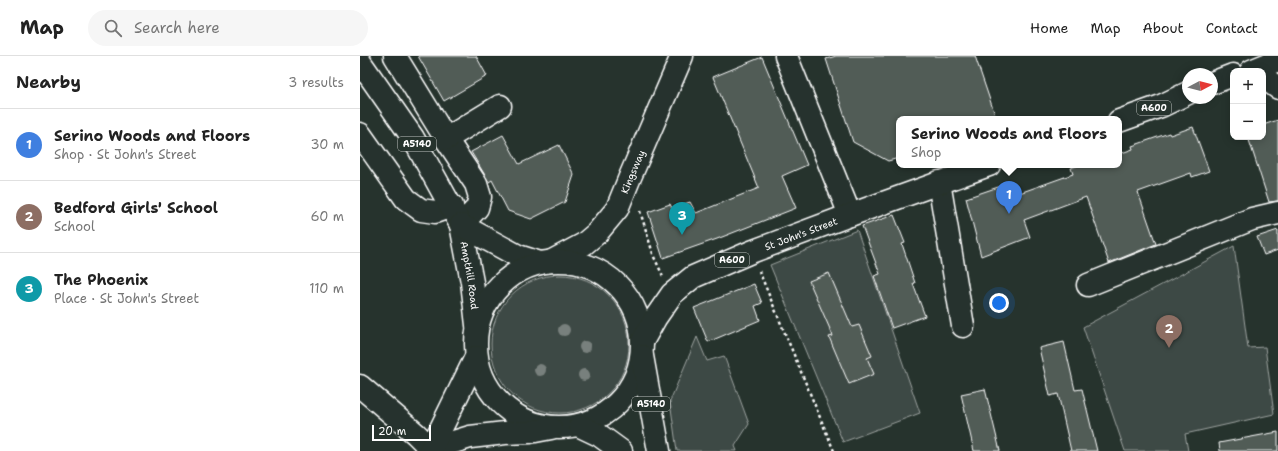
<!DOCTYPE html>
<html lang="en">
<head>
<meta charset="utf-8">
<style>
	body { margin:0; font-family:"Shantell Sans",sans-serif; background:#f6f6f6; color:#222 }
	.controls { position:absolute; right:12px; top:12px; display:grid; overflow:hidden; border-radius:8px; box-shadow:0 2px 10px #0003 }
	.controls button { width:36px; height:36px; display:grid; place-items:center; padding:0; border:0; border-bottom:1px solid #e0e0e0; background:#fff; color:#222; font:20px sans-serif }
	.compass { position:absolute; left:822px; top:12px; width:36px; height:36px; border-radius:50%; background:#fff; box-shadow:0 2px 10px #0003; rotate:83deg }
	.scale { position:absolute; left:12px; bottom:10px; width:59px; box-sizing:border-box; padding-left:4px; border:2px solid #fff; border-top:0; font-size:11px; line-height:14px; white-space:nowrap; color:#fff; -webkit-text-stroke:3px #26332d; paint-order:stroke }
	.you { position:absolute; left:639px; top:247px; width:14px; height:14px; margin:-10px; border:3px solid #fff; border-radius:50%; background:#1a73e8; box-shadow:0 0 0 6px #1a73e833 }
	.badge { display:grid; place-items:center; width:26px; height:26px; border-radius:50%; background:#2563eb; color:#fff; font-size:13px; font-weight:700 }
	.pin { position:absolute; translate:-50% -33px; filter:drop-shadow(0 1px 2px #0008) }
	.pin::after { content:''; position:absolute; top:21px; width:14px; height:12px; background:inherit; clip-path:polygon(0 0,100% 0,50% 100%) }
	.popup { position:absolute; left:536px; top:60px; width:226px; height:52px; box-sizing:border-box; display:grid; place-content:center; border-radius:8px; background:#fff; filter:drop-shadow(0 1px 3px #0005); font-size:13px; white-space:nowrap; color:#767676 }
	.popup b { font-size:15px; color:#222 }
	.popup::after { content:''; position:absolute; left:50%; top:100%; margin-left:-8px; border:8px solid transparent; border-top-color:#fff }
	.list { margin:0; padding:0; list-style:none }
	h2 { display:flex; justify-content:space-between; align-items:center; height:52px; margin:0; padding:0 16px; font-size:17px }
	h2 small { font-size:13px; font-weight:400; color:#767676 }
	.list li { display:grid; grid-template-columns:26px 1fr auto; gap:12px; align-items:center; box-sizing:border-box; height:72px; padding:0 16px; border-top:1px solid #e0e0e0 }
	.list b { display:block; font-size:15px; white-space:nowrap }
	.list p { margin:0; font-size:13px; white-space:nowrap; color:#767676 }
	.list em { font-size:13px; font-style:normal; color:#767676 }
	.icon { flex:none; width:22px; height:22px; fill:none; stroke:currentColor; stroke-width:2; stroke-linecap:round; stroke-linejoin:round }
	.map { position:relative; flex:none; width:918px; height:395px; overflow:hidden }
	header { display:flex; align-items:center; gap:24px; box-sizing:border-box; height:56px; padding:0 20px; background:#fff; border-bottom:1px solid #e0e0e0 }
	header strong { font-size:19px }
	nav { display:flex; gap:22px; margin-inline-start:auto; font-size:14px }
	.search { width:280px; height:36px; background:#f6f6f6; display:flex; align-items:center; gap:10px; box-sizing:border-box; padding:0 14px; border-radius:22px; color:#767676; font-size:15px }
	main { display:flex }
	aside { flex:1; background:#fff }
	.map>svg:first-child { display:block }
	.green { fill:#3e4944; stroke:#9ea4a2 }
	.building { fill:#515c57; stroke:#fff }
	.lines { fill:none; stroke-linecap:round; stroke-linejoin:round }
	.minor-casing { stroke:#fff; stroke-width:25 }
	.major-casing { stroke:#fff; stroke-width:25 }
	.path { stroke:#fff; stroke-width:2.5; stroke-dasharray:3 3; stroke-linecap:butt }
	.minor { stroke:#26332d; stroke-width:22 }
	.major { stroke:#26332d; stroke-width:22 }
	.tree { fill:#78807d }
	.labels { text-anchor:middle; stroke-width:3.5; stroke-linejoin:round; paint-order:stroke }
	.shield { fill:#26332d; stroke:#bec2c0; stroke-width:1 }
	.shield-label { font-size:9px; font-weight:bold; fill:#fff }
	.street-label { font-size:10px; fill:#fff; stroke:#26332d }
</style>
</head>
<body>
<header>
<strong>Map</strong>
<div class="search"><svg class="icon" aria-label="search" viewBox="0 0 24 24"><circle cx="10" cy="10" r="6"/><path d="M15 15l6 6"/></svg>Search here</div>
<nav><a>Home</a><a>Map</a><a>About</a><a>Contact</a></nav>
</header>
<main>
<aside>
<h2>Nearby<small>3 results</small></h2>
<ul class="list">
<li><span class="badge" style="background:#3f7fe0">1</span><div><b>Serino Woods and Floors</b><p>Shop · St John's Street</p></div><em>30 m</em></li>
<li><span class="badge" style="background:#8d6e63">2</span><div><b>Bedford Girls' School</b><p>School</p></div><em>60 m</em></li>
<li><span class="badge" style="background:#0f9aa8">3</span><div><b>The Phoenix</b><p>Place · St John's Street</p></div><em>110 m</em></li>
</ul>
</aside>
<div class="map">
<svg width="918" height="395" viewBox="0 0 918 395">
	<rect width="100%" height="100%" fill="#26332d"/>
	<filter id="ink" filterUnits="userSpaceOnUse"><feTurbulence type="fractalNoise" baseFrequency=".025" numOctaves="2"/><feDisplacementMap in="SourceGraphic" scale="8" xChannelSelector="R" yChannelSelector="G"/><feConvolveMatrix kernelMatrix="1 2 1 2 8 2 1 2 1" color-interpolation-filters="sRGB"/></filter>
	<g filter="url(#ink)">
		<!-- green -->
		<g class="green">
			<path d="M497,174L560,357L483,386L410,209Z"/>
			<path d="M874,190L888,292L905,291L914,358L825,378L828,395H765L723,271Z"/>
			<circle cx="200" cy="288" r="69"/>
			<path d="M337,281L347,305L364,300L389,368L375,390L377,395H317L310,345Z"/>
		</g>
		<!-- building -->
		<g class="building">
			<path d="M58,0H116L127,20L84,45Z"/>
			<path d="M476,0H615L635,59L622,63H539V102L528,105L493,86L466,3Z"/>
			<path d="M402,1L447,109L422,120L436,152L357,183L303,202L288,156L310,148L312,152L330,146L336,157L399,132L353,21Z"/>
			<path d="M918,64V145L909,146L888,81H903V69Z"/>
			<path d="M833,71L849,115L832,121L831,117L778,136L796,188L749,207L726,141L664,164L670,181L621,200L606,142L650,127L654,139L713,118L711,112L719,109H759V98L773,93L772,90L809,77L810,79Z"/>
			<path d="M143,79L159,108L199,89L214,119L205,146L171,163L148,155L132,124L129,126L111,96Z"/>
			<path d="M534,159L545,187L542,188L555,227L553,228L565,260L532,272L514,220L520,218L502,170Z"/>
			<path d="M918,174V194L904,199L897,181Z"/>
			<path d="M469,217L492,271L499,269L512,300L507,302L514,318L489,328L469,281L473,280L449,225Z"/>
			<path d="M394,228L402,247L395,250L400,264L348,286L334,252Z"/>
			<path d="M704,286L715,334L722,333L737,395H711L698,338L690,340L679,292Z"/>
			<path d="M625,333L640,395H614L601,338Z"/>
			<path d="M918,376V395H860L859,387Z"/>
		</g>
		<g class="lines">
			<!-- minor casing -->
			<g class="minor-casing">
				<g id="minor">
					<path d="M35,0L86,83L116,128L120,141L117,152L101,169"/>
					<path d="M903,21L918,32"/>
					<path d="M0,78L46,143L61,154L75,156L92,150"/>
					<path d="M86,83L140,50"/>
					<path d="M579,126L603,270"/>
					<path d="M728,229L892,163L918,157"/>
					<path d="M0,330L56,378L71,393"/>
				</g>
			</g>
			<!-- major casing -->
			<g class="major-casing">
				<g id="major">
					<path d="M426,0L490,159"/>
					<path id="s1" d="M0,6L53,82L101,169L112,226L117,269"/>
					<path d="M891,15L918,4"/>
					<path d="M852,27L873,19"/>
					<path d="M759,65L801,50L828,37"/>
					<path d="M101,169L158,200L180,207"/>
					<path id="s2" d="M192,205L224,188L237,177L257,153L270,121L322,0"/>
					<circle cx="199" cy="288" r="83"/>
					<path id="s3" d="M282,286L296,261L312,238L333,221L391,196L490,159L629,109"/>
					<path d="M282,300L299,395"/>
					<path d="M220,370L239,379L261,395"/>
					<path d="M71,393L110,381L145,377L170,376L191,372"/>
					<path d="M70,395L116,301"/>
				</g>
			</g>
			<!-- path -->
			<g class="path">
				<path d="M280,155L294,201L303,220"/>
				<path d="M399,215L474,395"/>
			</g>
			<!-- minor -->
			<use href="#minor" class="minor"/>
			<!-- major -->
			<use href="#major" class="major"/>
		</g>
		<!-- trees -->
		<g class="tree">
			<circle cx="204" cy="274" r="6"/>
			<circle cx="225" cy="291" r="6"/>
			<circle cx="180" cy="314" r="6"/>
			<circle cx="224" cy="319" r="6"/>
		</g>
	</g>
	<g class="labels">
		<!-- shield labels -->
		<g class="shield">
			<rect x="777" y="45" width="34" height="14" rx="3"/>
			<rect x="38" y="81" width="38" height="14" rx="3"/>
			<rect x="355" y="197" width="34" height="14" rx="3"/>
			<rect x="272" y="341" width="38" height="14" rx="3"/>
		</g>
		<g class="shield-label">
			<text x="794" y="55">A600</text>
			<text x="57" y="91">A5140</text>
			<text x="372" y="207">A600</text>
			<text x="291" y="351">A5140</text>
		</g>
		<!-- street labels -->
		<g class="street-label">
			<text dy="4" stroke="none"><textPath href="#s2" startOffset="125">Kingsway</textPath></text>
			<text dy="4" stroke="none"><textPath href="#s3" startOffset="200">St John's Street</textPath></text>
			<text dy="4" stroke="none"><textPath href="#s1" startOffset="243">Ampthill Road</textPath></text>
		</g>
	</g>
</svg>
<div class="controls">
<button>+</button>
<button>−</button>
</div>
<svg class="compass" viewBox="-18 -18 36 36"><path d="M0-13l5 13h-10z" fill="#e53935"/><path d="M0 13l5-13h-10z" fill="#767676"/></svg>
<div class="scale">20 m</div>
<div class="you"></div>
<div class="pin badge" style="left:649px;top:158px;background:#3f7fe0">1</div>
<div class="popup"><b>Serino Woods and Floors</b>Shop</div>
<div class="pin badge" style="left:809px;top:292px;background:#8d6e63">2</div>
<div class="pin badge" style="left:322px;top:179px;background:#0f9aa8">3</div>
</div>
</main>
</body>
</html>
